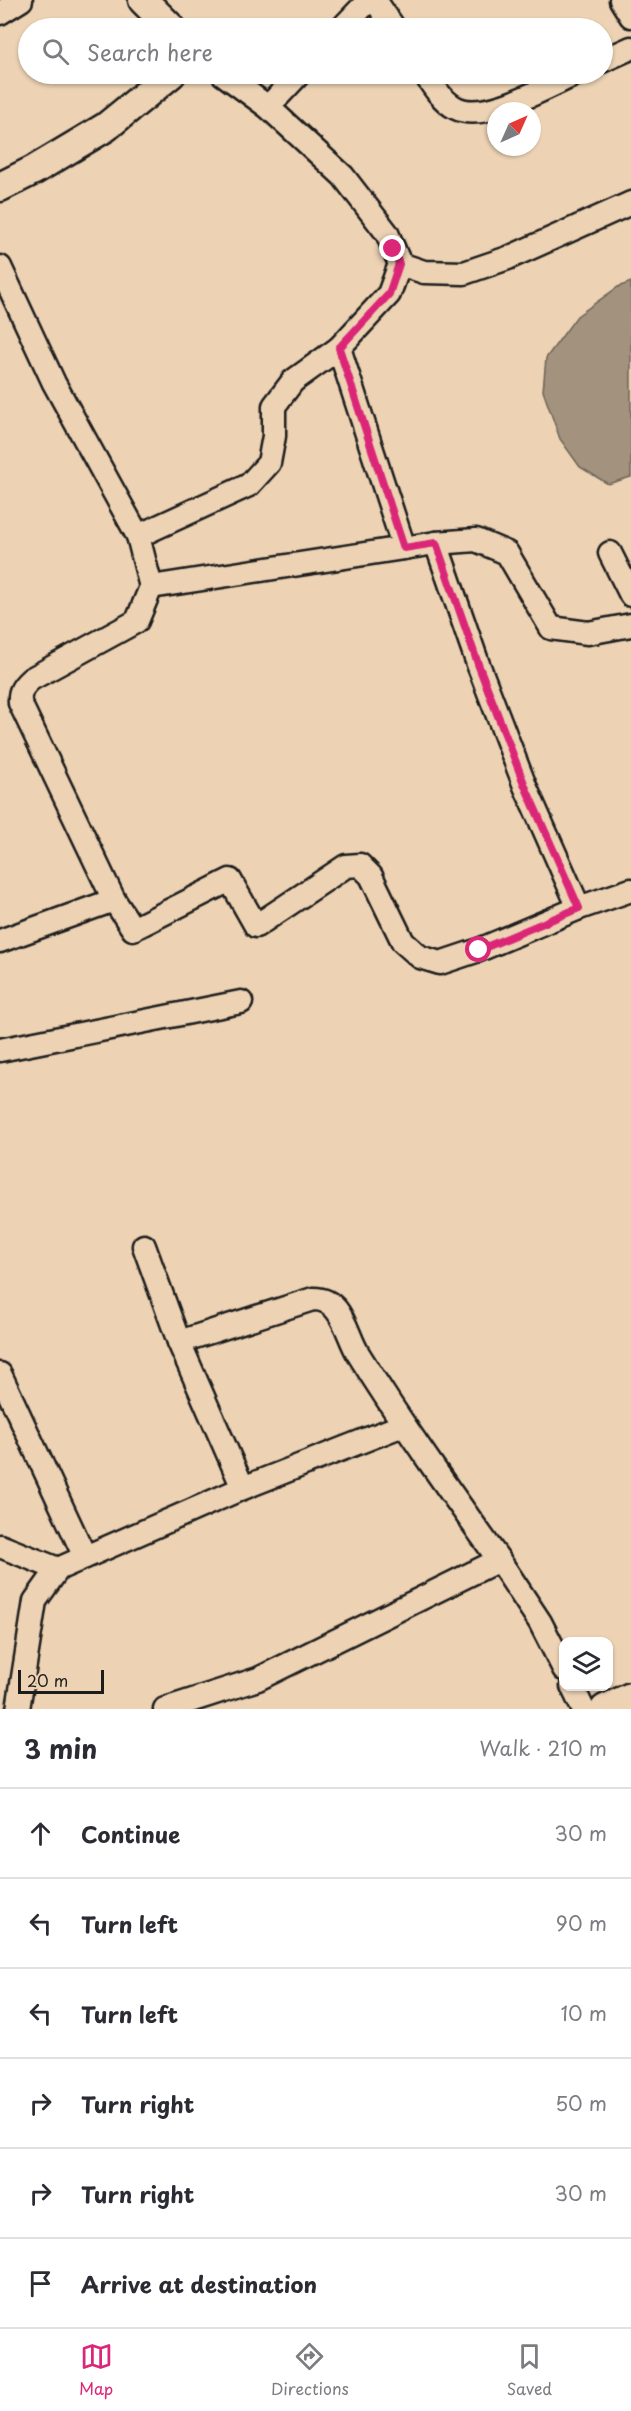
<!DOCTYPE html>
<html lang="en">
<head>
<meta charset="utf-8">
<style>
	body { margin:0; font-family:"Playpen Sans",sans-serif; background:#f7f7f7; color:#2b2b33 }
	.controls { position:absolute; right:18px; bottom:18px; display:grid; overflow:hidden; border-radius:12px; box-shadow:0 2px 4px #0004 }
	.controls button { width:54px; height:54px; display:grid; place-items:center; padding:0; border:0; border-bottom:2px solid #e1e1e2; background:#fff; color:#2b2b33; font:30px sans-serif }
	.compass { position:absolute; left:487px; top:102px; width:54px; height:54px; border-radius:50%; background:#fff; box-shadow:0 2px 4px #0004; rotate:45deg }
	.scale { position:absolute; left:18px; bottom:15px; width:86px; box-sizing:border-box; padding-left:6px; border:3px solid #1c1c1c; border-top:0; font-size:16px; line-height:21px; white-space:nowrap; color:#1c1c1c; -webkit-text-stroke:4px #edd3b4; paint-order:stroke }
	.stop { position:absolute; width:18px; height:18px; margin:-14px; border:4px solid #db2777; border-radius:50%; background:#fff }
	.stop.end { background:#db2777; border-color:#fff; box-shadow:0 2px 6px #0008 }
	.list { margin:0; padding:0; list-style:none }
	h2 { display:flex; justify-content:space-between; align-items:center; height:78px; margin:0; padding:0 24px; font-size:26px }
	h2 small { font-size:20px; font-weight:400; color:#7c7c81 }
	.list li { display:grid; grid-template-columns:39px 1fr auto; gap:18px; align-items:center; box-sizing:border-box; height:90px; padding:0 24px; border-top:2px solid #e1e1e2 }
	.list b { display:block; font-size:22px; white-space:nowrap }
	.list em { font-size:20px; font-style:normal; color:#7c7c81 }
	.icon { flex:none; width:33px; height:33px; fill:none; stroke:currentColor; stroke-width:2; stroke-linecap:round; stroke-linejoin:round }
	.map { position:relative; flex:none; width:631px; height:1709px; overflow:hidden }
	.search { position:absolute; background:#fff; box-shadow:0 2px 4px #0004; left:18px; right:18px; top:18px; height:66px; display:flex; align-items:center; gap:15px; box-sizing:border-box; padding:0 21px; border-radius:33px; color:#7c7c81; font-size:22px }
	.sheet { height:618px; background:#fff }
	nav { display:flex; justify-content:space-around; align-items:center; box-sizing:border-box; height:84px; border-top:2px solid #e1e1e2; background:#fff; font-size:16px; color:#7c7c81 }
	nav a { display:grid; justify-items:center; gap:3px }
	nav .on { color:#db2777 }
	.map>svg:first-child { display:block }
	.water { fill:#a2927e; stroke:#6c6357; stroke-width:1.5 }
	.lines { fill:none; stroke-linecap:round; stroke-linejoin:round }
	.minor-casing { stroke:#1c1c1c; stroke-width:27 }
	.tertiary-casing { stroke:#1c1c1c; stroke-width:33 }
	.minor { stroke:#edd3b4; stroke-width:22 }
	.tertiary { stroke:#edd3b4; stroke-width:28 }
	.route { stroke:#db2777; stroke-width:8 }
</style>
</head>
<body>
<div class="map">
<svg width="631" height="1709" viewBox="0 0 631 1709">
	<rect width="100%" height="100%" fill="#edd3b4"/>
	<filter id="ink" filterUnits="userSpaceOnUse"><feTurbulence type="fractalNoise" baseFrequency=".0167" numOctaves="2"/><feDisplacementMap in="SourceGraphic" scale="12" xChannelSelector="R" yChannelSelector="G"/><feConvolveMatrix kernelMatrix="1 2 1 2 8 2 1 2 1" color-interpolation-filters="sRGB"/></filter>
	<g filter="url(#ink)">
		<!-- water -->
		<path class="water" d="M631,282V477L608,484L580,467L560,439L543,391L546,358L577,316L618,287Z"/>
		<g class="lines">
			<!-- minor casing -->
			<g class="minor-casing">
				<g id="minor">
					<path d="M375,0L394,28"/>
					<path d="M621,0L631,16"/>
					<path d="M0,13L21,0"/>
					<path d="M342,28L369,0"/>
					<path d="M602,61L631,48"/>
					<path d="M425,74C432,85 443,102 456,108C485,123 548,86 576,74"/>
					<path d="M268,107L299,74"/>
					<path d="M400,264L424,272L464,273L508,258L631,203"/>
					<path d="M0,267L54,383L138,536"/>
					<path d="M339,348L404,548"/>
					<path d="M436,543L478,664L525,786L579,908"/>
					<path d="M610,553L631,595"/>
					<path d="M151,587L436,543L476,540L507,553L551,628L588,633L631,625"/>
					<path d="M114,900L133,929L230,880L256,926L346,866L360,865L371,876L403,942L420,957L440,963L479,950L579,908L631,890"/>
					<path d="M0,941L114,900L20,703C19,692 22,687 31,679L137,621L151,587L138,536L249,485L269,463L274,436V406L293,381L339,348L389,294L400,264L387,233L343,176L268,107L223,74"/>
					<path d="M0,1050L241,1002"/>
					<path d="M144,1246L179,1342"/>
					<path d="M0,1374L85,1557"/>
					<path d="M243,1488L179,1342L313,1299C343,1298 346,1335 359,1355C403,1426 451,1493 499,1560"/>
					<path d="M0,1546L58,1569"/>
					<path d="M572,1686L583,1709"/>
					<path d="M18,1709L35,1601L58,1569L243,1488L403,1425"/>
					<path d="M165,1709L258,1679L499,1560L540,1622L564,1669"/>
				</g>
			</g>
			<!-- tertiary casing -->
			<g class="tertiary-casing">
				<g id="tertiary">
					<path d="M143,0L171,28"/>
					<path d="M0,187L34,170L106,127L171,74"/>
					<path d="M605,1709L631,1697"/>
				</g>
			</g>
			<!-- minor -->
			<use href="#minor" class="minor"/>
			<!-- tertiary -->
			<use href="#tertiary" class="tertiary"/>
		</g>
	</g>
	<g class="lines" filter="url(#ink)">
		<!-- route -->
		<path class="route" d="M393,249L399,264L389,294L339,348L404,548L436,543L478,664L525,786L579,908L479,950"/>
	</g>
</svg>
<div class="controls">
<button><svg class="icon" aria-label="layers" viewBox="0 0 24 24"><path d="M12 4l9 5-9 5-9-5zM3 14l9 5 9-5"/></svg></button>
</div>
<svg class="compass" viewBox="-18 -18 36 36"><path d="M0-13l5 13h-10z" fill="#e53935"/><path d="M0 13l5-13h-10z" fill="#7c7c81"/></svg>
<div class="scale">20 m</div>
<div class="stop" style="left:479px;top:950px"></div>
<div class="stop end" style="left:393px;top:249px"></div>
<div class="search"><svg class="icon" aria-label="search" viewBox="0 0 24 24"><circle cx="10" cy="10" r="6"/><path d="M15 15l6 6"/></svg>Search here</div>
</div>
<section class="sheet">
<h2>3 min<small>Walk · 210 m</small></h2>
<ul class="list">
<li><svg class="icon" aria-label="ahead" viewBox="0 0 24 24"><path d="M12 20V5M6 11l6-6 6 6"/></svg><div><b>Continue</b></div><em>30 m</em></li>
<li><svg class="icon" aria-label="left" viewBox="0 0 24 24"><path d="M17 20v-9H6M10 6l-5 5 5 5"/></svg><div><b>Turn left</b></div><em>90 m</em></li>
<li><svg class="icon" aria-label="left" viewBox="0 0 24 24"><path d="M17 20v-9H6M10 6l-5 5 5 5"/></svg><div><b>Turn left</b></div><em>10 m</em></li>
<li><svg class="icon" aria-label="right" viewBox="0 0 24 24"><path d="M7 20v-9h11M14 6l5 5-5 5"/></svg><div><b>Turn right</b></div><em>50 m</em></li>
<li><svg class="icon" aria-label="right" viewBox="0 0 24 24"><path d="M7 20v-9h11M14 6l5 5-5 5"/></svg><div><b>Turn right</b></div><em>30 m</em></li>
<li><svg class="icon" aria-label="arrive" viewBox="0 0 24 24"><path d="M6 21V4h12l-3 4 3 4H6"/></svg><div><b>Arrive at destination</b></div></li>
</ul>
</section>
<nav>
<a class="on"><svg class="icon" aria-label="map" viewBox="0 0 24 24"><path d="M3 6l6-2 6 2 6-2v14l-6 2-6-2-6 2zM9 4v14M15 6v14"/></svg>Map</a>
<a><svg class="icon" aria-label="directions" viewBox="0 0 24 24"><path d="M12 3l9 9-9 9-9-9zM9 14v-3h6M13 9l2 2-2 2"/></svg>Directions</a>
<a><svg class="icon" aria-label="saved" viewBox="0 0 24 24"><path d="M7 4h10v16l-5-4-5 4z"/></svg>Saved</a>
</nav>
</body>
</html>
